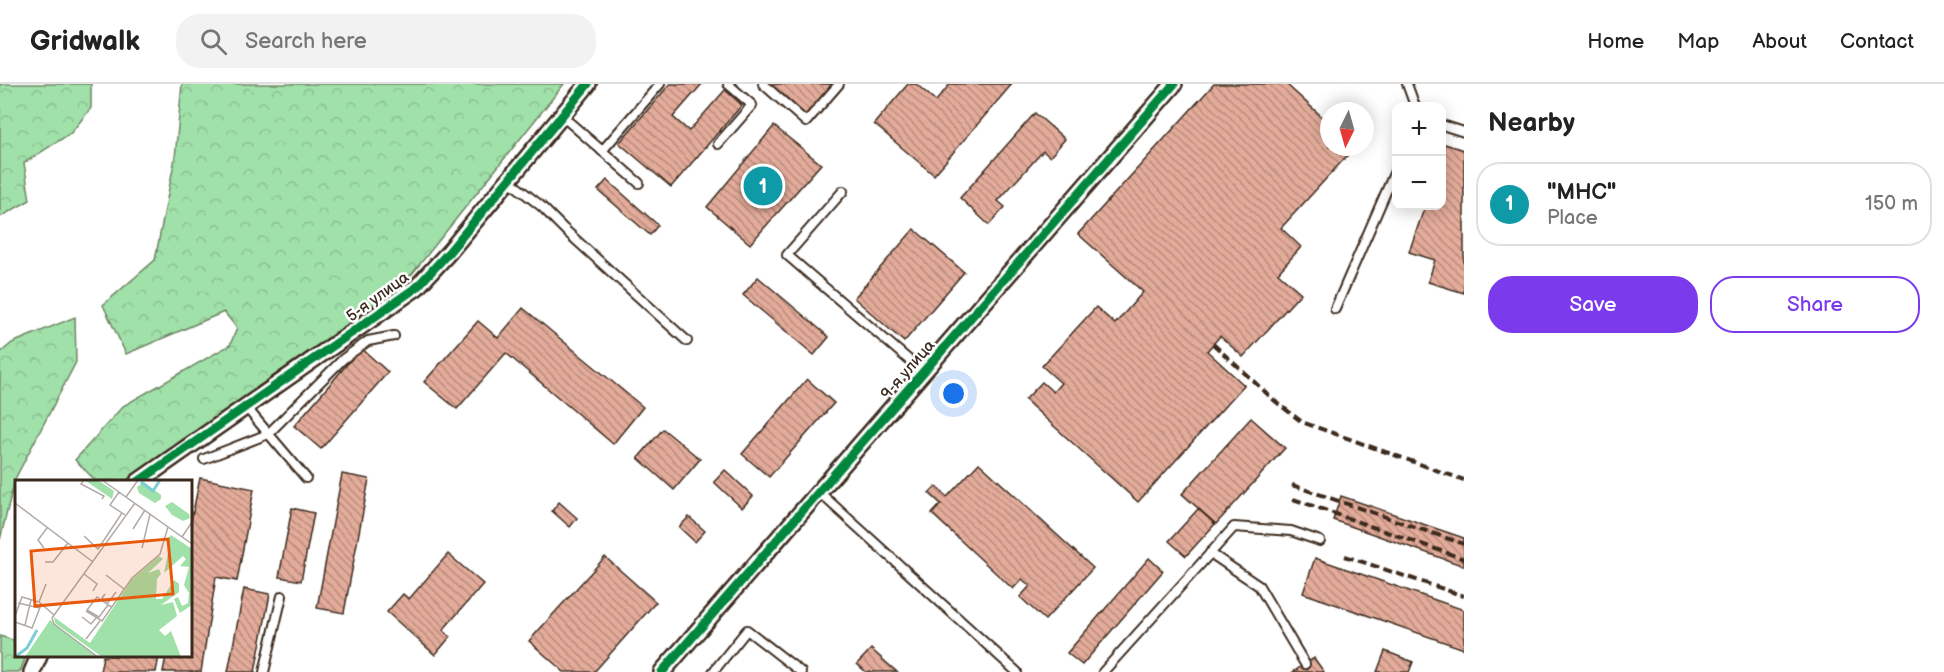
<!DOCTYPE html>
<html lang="en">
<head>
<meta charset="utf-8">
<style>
	body { margin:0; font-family:"Balsamiq Sans",sans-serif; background:#f2f2f2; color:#222 }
	.controls { position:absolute; right:18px; top:18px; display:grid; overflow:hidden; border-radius:12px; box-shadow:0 3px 15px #0003 }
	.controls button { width:54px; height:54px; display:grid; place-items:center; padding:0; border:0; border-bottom:2px solid #e0e0e0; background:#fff; color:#222; font:30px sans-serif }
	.compass { position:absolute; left:1320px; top:18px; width:54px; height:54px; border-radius:50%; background:#fff; box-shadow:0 3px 15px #0003; rotate:185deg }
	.you { position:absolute; left:954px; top:310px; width:21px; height:21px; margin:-15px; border:4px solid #fff; border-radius:50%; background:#1a73e8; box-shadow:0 0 0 9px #1a73e833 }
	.badge { display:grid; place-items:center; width:39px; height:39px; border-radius:50%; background:#7c3aed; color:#fff; font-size:20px; font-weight:700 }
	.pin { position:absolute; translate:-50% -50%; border:3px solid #fff; box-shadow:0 2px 6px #0006 }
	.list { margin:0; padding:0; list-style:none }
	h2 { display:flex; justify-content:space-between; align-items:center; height:78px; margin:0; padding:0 24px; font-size:26px }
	h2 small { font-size:20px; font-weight:400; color:#767676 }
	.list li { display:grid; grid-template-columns:39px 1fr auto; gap:18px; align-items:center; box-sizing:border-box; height:84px; margin:0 12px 12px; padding:0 12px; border:2px solid #e0e0e0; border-radius:24px }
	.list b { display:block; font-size:22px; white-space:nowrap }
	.list p { margin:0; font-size:20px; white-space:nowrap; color:#767676 }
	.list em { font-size:20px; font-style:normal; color:#767676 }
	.actions { display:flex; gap:12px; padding:18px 24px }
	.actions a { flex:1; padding:14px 0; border:2px solid #7c3aed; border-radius:24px; text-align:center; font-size:21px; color:#7c3aed }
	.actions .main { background:#7c3aed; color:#fff }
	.icon { flex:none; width:33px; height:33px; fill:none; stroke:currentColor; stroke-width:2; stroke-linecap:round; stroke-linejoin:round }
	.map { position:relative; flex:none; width:1464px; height:588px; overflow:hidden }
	header { display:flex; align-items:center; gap:36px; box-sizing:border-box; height:84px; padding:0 30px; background:#fff; border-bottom:2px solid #e0e0e0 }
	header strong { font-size:28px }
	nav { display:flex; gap:33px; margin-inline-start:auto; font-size:21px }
	.search { width:420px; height:54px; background:#f2f2f2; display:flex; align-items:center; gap:15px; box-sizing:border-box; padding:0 21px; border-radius:24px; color:#767676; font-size:22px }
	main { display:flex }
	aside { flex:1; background:#fff }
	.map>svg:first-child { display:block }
	.forest { fill:url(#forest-crowns); stroke:#6e8564; stroke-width:1.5 }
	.building { fill:url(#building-back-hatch); stroke:#3b2a1e; stroke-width:1.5 }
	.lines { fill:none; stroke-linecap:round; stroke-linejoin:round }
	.service-casing { stroke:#3b2a1e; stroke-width:12 }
	.minor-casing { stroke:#3b2a1e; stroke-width:20 }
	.service { stroke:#fff; stroke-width:8 }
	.minor { stroke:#fff; stroke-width:15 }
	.rail { stroke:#3b2a1e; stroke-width:4; stroke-dasharray:9 4.5; stroke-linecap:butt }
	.cycleway-casing { stroke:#fff; stroke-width:13 }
	.cycleway { stroke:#00873e; stroke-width:9 }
	.labels { text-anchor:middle; stroke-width:5; stroke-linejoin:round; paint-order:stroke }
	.street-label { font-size:16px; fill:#3b2a1e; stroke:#fff }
	.inset-river { fill:none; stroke:#7dced4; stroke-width:3 }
	.inset-road { fill:none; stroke:#b1aaa5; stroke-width:1.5 }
	.view { fill:#e8590c; fill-opacity:0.15; stroke:#e8590c; stroke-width:3 }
	.inset-edge { fill:none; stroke:#3b2a1e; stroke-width:3 }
</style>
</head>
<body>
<header>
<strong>Gridwalk</strong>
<div class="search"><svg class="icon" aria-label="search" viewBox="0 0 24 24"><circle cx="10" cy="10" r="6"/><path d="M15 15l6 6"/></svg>Search here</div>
<nav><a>Home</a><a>Map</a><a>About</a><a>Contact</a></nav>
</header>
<main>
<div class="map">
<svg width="1464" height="588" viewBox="0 0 1464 588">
	<defs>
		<pattern id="forest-crowns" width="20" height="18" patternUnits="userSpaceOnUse" patternTransform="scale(1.5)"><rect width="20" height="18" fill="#a0e0a9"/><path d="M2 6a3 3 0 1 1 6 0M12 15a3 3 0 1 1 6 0" fill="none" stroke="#8bc091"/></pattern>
		<pattern id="building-back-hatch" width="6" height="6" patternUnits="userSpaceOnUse" patternTransform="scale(1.5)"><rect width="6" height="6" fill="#e3ab9a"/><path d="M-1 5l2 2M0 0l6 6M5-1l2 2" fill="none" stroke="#b98b7d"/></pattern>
	</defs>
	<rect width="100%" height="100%" fill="#fff"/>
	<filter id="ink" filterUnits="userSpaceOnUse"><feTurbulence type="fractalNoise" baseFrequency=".0167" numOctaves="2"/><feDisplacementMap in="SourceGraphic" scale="12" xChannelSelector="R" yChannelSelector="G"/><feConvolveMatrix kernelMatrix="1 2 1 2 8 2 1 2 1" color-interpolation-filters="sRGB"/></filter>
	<g filter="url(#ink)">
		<!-- forest -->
		<g class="forest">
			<path d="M0,0H91V24L71,49L24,79L30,116L0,133Z"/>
			<path d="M182,0H564L412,190L326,258L125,397H96L75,376L123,322L230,261L237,244L224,228L126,270L103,221L155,176L175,74Z"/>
			<path d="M75,233L76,278L15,395L0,456V269L12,259Z"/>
			<path d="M0,552L16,557V572H26L20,588H0Z"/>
		</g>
		<!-- building -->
		<g class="building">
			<path d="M670,0H702L673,33L689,47L725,6L742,21L671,103L619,59Z"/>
			<path d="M769,0H834L806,32Z"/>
			<path d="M908,0H916L936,17L950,0H1012L934,91L874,40Z"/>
			<path d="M1214,0H1286L1329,39V63H1355L1281,144L1301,163L1278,189L1301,209L1243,273L1220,252L1207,267L1244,301L1138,418L1025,316L1042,298L1053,308L1061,299L1042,282L1096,223L1115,240L1143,208L1078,150Z"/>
			<path d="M1035,29L1065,55L1050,73L1043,67L998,117L1005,123L989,141L960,114Z"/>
			<path d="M774,42L821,80L750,160L707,123Z"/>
			<path d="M1445,60L1464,66V209L1428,198L1435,176L1409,168L1425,122H1442V70Z"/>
			<path d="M607,96L658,141L650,151L598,106Z"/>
			<path d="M914,145L964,188L904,258L854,214Z"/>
			<path d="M758,193L829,253L814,271L743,211Z"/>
			<path d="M523,224L643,323L613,360L506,269L457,325L424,298L478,237L498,254Z"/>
			<path d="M361,264L388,288L321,365L294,342Z"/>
			<path d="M807,295L834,319L769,393L742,370Z"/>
			<path d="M1251,334L1285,364L1216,440L1182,410Z"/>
			<path d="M663,345L700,375L674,406L638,374Z"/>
			<path d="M979,379L1093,484L1045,536L1020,513L1030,502L1022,495L1013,505L932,430L941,420L929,409L936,402L947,413Z"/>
			<path d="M725,386L753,412L742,424L714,398Z"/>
			<path d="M342,390L369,395L344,529L317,524Z"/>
			<path d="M200,394L254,405L237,497L216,493L201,588H163L166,572H190V442Z"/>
			<path d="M1341,412L1464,454V482L1333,436Z"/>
			<path d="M559,418L577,434L570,443L552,427Z"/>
			<path d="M292,424L314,429L301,497L279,493Z"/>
			<path d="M1198,425L1215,440L1186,472L1169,457Z"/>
			<path d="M689,433L705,447L695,458L679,443Z"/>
			<path d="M448,470L483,500L443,546L450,553L435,571L387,528L403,510L409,515Z"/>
			<path d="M605,473L656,518L594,588H564L529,557Z"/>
			<path d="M1149,474L1163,487L1082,581L1067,569Z"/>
			<path d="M1315,474L1464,526V565L1303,509Z"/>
			<path d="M244,505L270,510L255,588H228Z"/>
			<path d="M871,565L897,588H866L857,580Z"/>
			<path d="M1385,567L1413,578L1409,588H1377Z"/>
			<path d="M103,572H159L156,588H100Z"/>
			<path d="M1314,574L1324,588H1293Z"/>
		</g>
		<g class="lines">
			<!-- service casing -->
			<g class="service-casing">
				<g id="service">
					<path d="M763,0L806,38L839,0"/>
					<path d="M1407,0L1415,22"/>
					<path d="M561,31L639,99"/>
					<path d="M1442,41L1464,48"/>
					<path d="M718,60L752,21L728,0"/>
					<path d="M602,67L660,0"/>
					<path d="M508,96L541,122L564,145L687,257"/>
					<path d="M843,107L787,171L924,289"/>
					<path d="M1335,225L1396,85"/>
					<path d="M245,322L306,394"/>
					<path d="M204,375L268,350L343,275L368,257L394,252"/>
					<path d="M819,408L1017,588"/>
					<path d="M1210,469L1259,502L1305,580"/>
					<path d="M264,588L282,512"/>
					<path d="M713,588L747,546L801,588"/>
					<path d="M1103,588L1234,443L1291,447L1320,457"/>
				</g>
			</g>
			<!-- minor casing -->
			<g class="minor-casing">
				<g id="minor">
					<path d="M138,398L417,203L449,168L588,0"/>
					<path d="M32,588L39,572"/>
					<path d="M662,588L1174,0"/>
				</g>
			</g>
			<!-- service -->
			<use href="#service" class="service"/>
			<!-- minor -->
			<use href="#minor" class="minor"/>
			<!-- rail -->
			<g class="rail">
				<path d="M1213,260L1275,317L1302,338L1464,396"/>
				<path d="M1292,401L1464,460"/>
				<path d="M1293,415L1464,475"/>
				<path d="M1345,472L1464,512"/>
			</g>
			<!-- cycleway casing -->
			<g class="cycleway-casing">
				<g id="cycleway">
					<path d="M138,398L417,203L449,168L588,0"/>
					<path d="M662,588L1174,0"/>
				</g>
			</g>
			<!-- cycleway -->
			<use href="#cycleway" class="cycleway"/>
		</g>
	</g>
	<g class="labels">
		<!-- street labels -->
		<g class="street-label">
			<text transform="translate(377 212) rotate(-36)" y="6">5-я улица</text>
			<text transform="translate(907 285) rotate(-49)" y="6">9-я улица</text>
		</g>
	</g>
	<!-- overview -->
	<g transform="translate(15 396)">
		<rect width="177" height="177" fill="#fff"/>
		<path d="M83,0L99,11L97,19L71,1ZM129,2L146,15V19L140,23L124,13L122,7ZM157,22L174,34L175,38L168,41L157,35L150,26ZM156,55L177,69V125L165,133L159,119L163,117L167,126L173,123L174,113L169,105L174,87L165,86L171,79L168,76L149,93L155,63L150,61ZM144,76L148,79L133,93L144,89L146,94L142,99L141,119H147L159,100L164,104V112L146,125L158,122L162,136L144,150L150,156L156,151L166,177H87L40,143L39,137L75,163L117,99ZM35,140L82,177H10Z" fill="#a0e0a9"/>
		<path class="inset-river" d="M126,2L138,11L145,0M0,177L12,168L22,150"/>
		<path class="inset-road" d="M69,0L66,4L89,16L87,19M87,0L177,64M104,12L95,25L110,35M111,17L123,0M0,23L78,82M118,49L130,30M69,56L83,69L107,33M167,57L177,42M29,68L23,60L32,48M127,68L135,34M30,82H38L53,63M69,94L82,104L78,111M91,95L109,109M90,114L87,118L93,123L101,112M24,122L31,104M3,123L25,128M93,125L82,117L72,130L84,137L93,125L97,127M71,131L87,141L117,98L145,74L153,47M0,136L7,117L24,122L39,135M67,137L76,144L81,138M0,142L17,148L26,125M10,145L16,120M71,159L85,141M83,177L39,144L37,138L120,23"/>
		<path class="view" d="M153,59L158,114L20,126L16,71Z"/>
		<rect width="177" height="177" class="inset-edge"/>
	</g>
</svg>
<div class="controls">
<button>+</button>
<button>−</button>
</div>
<svg class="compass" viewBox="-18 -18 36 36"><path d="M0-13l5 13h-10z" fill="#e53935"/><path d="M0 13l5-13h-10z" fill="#767676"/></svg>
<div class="you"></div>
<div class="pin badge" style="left:763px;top:102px;background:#0f9aa8">1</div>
</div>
<aside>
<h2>Nearby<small></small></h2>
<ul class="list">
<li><span class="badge" style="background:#0f9aa8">1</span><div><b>&quot;МНС&quot;</b><p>Place</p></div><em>150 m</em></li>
</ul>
<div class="actions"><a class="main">Save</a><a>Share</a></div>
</aside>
</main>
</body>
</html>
